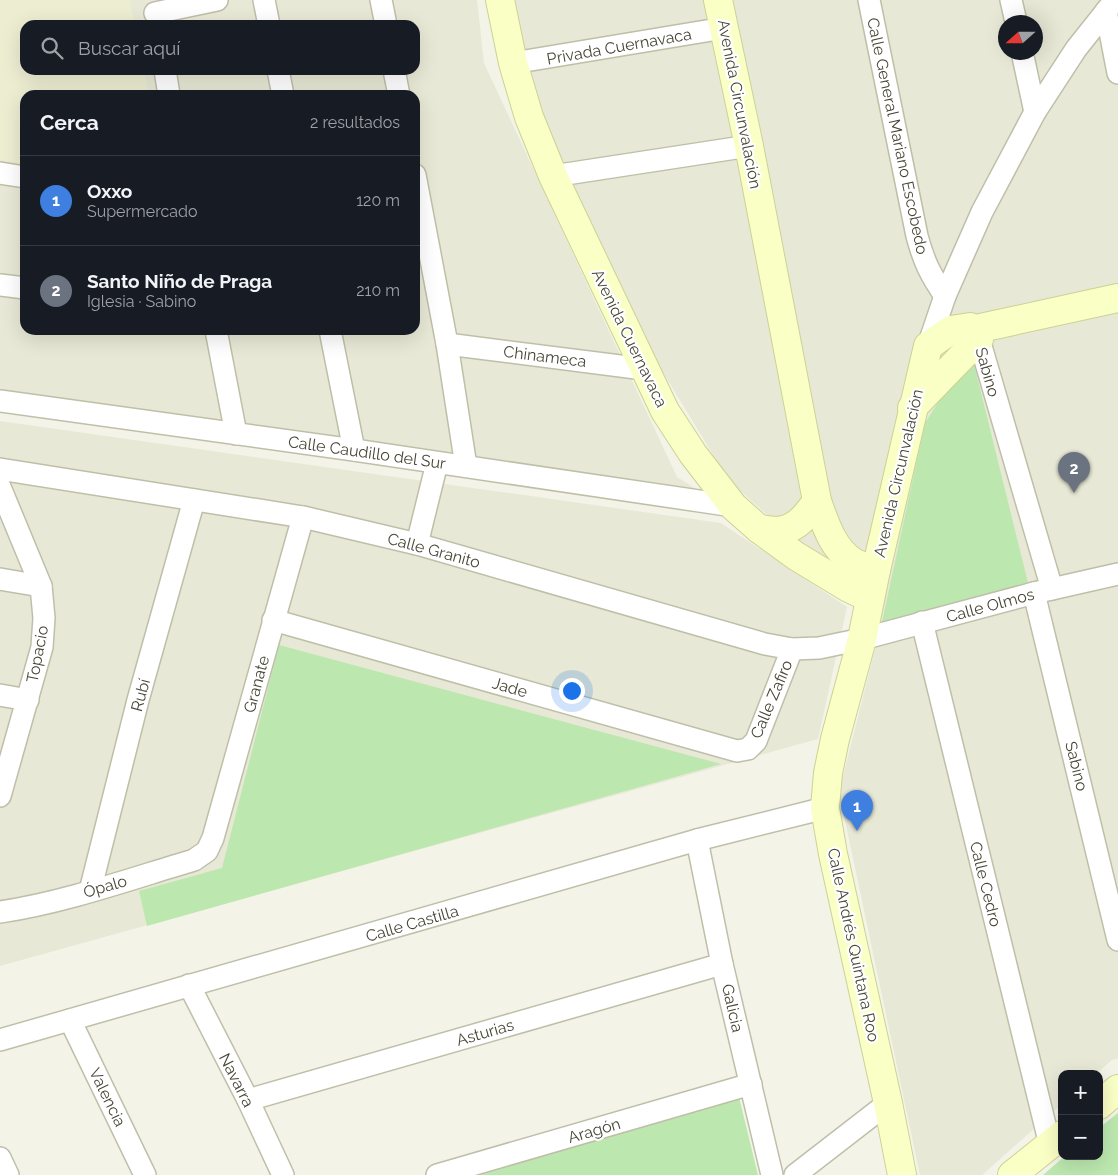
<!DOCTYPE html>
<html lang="es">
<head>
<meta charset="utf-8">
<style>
	body { margin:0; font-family:Raleway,sans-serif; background:#20242c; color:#f1f3f6 }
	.controls { position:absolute; right:15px; bottom:15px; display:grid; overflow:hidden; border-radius:10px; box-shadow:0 5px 20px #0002 }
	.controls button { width:45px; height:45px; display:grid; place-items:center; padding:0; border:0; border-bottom:1px solid #363941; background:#171b24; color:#f1f3f6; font:25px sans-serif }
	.compass { position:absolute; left:998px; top:15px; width:45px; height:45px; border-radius:50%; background:#171b24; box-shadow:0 5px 20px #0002; rotate:249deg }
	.you { position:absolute; left:571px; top:690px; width:18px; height:18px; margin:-12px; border:4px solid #fff; border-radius:50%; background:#1a73e8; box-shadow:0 0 0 8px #1a73e833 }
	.badge { display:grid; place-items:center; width:32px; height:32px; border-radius:50%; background:#fc8415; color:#fff; font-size:16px; font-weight:700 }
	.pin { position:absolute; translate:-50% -41px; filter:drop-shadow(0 1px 2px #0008) }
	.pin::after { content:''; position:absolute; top:26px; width:18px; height:15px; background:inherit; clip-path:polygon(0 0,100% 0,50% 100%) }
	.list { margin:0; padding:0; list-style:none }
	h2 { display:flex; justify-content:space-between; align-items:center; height:65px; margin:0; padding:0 20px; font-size:21px }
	h2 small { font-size:16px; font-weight:400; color:#9ea1a6 }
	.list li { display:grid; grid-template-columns:32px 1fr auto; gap:15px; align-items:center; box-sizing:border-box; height:90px; padding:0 20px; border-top:1px solid #363941 }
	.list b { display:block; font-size:19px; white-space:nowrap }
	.list p { margin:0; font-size:16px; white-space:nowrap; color:#9ea1a6 }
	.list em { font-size:16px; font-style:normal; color:#9ea1a6 }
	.icon { flex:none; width:28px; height:28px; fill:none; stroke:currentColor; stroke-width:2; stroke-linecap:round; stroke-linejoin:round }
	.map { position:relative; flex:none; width:1118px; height:1175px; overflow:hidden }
	.search { position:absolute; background:#171b24; box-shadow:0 5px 20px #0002; left:20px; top:20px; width:400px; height:55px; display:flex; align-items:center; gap:12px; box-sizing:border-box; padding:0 18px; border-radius:15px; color:#9ea1a6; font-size:19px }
	.panel { position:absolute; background:#171b24; box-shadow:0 5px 20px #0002; left:20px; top:90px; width:400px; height:245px; border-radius:15px }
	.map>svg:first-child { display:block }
	.residential { fill:#e7e8d5; fill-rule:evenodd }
	.education { fill:#ecedd1 }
	.green { fill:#bce8af }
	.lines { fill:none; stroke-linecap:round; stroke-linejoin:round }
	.street-casing { stroke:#bfbfa9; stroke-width:24 }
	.secondary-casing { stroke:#cdd194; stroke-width:30 }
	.street { stroke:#fff; stroke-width:21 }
	.secondary { stroke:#faffc6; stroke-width:28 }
	.labels { text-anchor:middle; stroke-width:4.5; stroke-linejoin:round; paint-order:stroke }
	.street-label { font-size:16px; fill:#474636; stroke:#fff }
</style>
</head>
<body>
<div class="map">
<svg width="1118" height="1175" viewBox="0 0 1118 1175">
	<rect width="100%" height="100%" fill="#f3f4e7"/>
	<!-- residential -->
	<g class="residential">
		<path d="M0,0H477L484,63L677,477L704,494L0,389ZM25,25H415V70H25ZM25,95H415V330H25Z"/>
		<path d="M510,0H1118V1058L1112,1060L1096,1074H1062V1104L982,1175H920L839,792L882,622L832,572L729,481L636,328L552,145L511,14ZM1006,22H1036V52H1006Z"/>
		<path d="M0,421L721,523L847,607L818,739L0,966Z"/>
	</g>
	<!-- education -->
	<path class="education" d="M0,0H130L135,25H25V70H144L149,95H25V164L0,160Z"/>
	<!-- green -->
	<g class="green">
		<path d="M973,360L1029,587L882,622L925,423L951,382Z"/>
		<path d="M279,645L721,764L147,926L139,891L222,868Z"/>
		<path d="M739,1097L758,1175H470Z"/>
		<path d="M1118,1113V1175H1043L1065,1156H1099V1128Z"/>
	</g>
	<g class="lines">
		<!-- street casing -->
		<g class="street-casing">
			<g id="street">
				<path d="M264,0L269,25"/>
				<path d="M381,0L386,25"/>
				<path d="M869,0L917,236C924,262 930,274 945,296"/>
				<path d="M1011,0L1016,22"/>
				<path d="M1106,11L1118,73"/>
				<path d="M155,13L217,0"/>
				<path d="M1022,52L1035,112"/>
				<path d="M513,63L724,28"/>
				<path d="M165,70L169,95"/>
				<path d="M278,70L283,95"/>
				<path d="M394,70L399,95"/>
				<path d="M0,173L25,177"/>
				<path d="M415,175L447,344L466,466"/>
				<path d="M553,176L749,146"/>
				<path d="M0,285L25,288"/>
				<path d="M976,329L1052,589"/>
				<path d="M216,330L236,434"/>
				<path d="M330,330L354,450"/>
				<path d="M447,344L644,369"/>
				<path d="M928,346L945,296L982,212L1035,112L1076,49L1115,0"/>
				<path d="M0,401L354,450L733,506"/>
				<path d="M0,469L303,517L417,544L765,644L792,649L819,648L862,639L1034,593L1118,574"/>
				<path d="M0,487L41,586L44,618L42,647L0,796"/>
				<path d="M417,544L437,463"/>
				<path d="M0,579L41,586"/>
				<path d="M1034,593L1118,940"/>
				<path d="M273,620L737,751L748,749L756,741L792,649"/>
				<path d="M922,622L1050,1145"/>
				<path d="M0,695L28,700"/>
				<path d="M697,840L722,964L772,1175"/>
				<path d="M90,891L138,700L194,500"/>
				<path d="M0,912C66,902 130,879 194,860L207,851L213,838L303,517"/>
				<path d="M189,985L248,1100L283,1175"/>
				<path d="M70,1020L145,1175"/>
				<path d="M0,1040L697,840L825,808"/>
				<path d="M248,1100L722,964"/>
				<path d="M0,1158L8,1175"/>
				<path d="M437,1175L751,1084"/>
				<path d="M795,1175L888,1103"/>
			</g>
		</g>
		<!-- secondary casing -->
		<g class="secondary-casing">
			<g id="secondary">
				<path d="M500,0L513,63L529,117L553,176L665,411L693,454L733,506L759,529L796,556L847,587L870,598"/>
				<path d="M718,0L749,146L817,501C825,523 832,548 853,562C860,566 868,568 876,570"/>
				<path d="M912,408L979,339"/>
				<path d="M759,529C766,530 776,532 783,530C799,527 808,513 817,501"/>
				<path d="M1099,1105L1118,1089"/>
				<path d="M902,1175L888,1103L833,854L825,808L828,773L835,739L862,639L876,570L928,346L951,330L970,327L976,329L1118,298"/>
				<path d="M1012,1175L1062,1135"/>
			</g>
		</g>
		<!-- street -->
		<use href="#street" class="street"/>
		<!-- secondary -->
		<use href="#secondary" class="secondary"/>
	</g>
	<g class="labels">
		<!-- street labels -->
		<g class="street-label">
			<text transform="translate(619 46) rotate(-10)" y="6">Privada Cuernavaca</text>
			<text transform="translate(740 104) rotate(79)" y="6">Avenida Circunvalación</text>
			<text transform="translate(898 136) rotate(78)" y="6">Calle General Mariano Escobedo</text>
			<text transform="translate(630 338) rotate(64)" y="6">Avenida Cuernavaca</text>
			<text transform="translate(545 356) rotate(7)" y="6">Chinameca</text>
			<text transform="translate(988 372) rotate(74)" y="6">Sabino</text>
			<text transform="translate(367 452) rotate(8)" y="6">Calle Caudillo del Sur</text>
			<text transform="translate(898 473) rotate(-77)" y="6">Avenida Circunvalación</text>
			<text transform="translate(434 550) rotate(15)" y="6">Calle Granito</text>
			<text transform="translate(990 605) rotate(-15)" y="6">Calle Olmos</text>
			<text transform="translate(37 654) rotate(-79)" y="6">Topacio</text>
			<text transform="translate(256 684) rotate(-75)" y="6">Granate</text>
			<text transform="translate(510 687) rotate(16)" y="6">Jade</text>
			<text transform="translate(140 695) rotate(-75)" y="6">Rubí</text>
			<text transform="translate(771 699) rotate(-67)" y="6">Calle Zafiro</text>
			<text transform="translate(1077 766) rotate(76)" y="6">Sabino</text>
			<text transform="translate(986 884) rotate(76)" y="6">Calle Cedro</text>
			<text transform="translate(105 886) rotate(-16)" y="6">Ópalo</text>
			<text transform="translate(412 923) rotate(-16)" y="6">Calle Castilla</text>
			<text transform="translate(854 945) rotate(78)" y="6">Calle Andrés Quintana Roo</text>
			<text transform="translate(733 1008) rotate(77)" y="6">Galicia</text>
			<text transform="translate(485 1032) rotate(-16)" y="6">Asturias</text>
			<text transform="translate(237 1080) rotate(63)" y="6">Navarra</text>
			<text transform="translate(108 1097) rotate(64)" y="6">Valencia</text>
			<text transform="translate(594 1130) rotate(-16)" y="6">Aragón</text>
		</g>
	</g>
</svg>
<div class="controls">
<button>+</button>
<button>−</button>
</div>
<svg class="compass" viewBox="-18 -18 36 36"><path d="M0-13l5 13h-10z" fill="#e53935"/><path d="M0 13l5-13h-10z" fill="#9ea1a6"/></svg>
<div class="you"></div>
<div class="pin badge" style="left:857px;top:831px;background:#3f7fe0">1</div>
<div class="pin badge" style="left:1074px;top:493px;background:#6b7280">2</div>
<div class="search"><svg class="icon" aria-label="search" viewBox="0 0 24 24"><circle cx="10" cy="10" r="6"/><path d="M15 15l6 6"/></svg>Buscar aquí</div>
<section class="panel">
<h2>Cerca<small>2 resultados</small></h2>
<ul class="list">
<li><span class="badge" style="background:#3f7fe0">1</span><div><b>Oxxo</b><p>Supermercado</p></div><em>120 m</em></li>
<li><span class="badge" style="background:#6b7280">2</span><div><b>Santo Niño de Praga</b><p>Iglesia · Sabino</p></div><em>210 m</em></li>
</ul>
</section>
</div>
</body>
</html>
